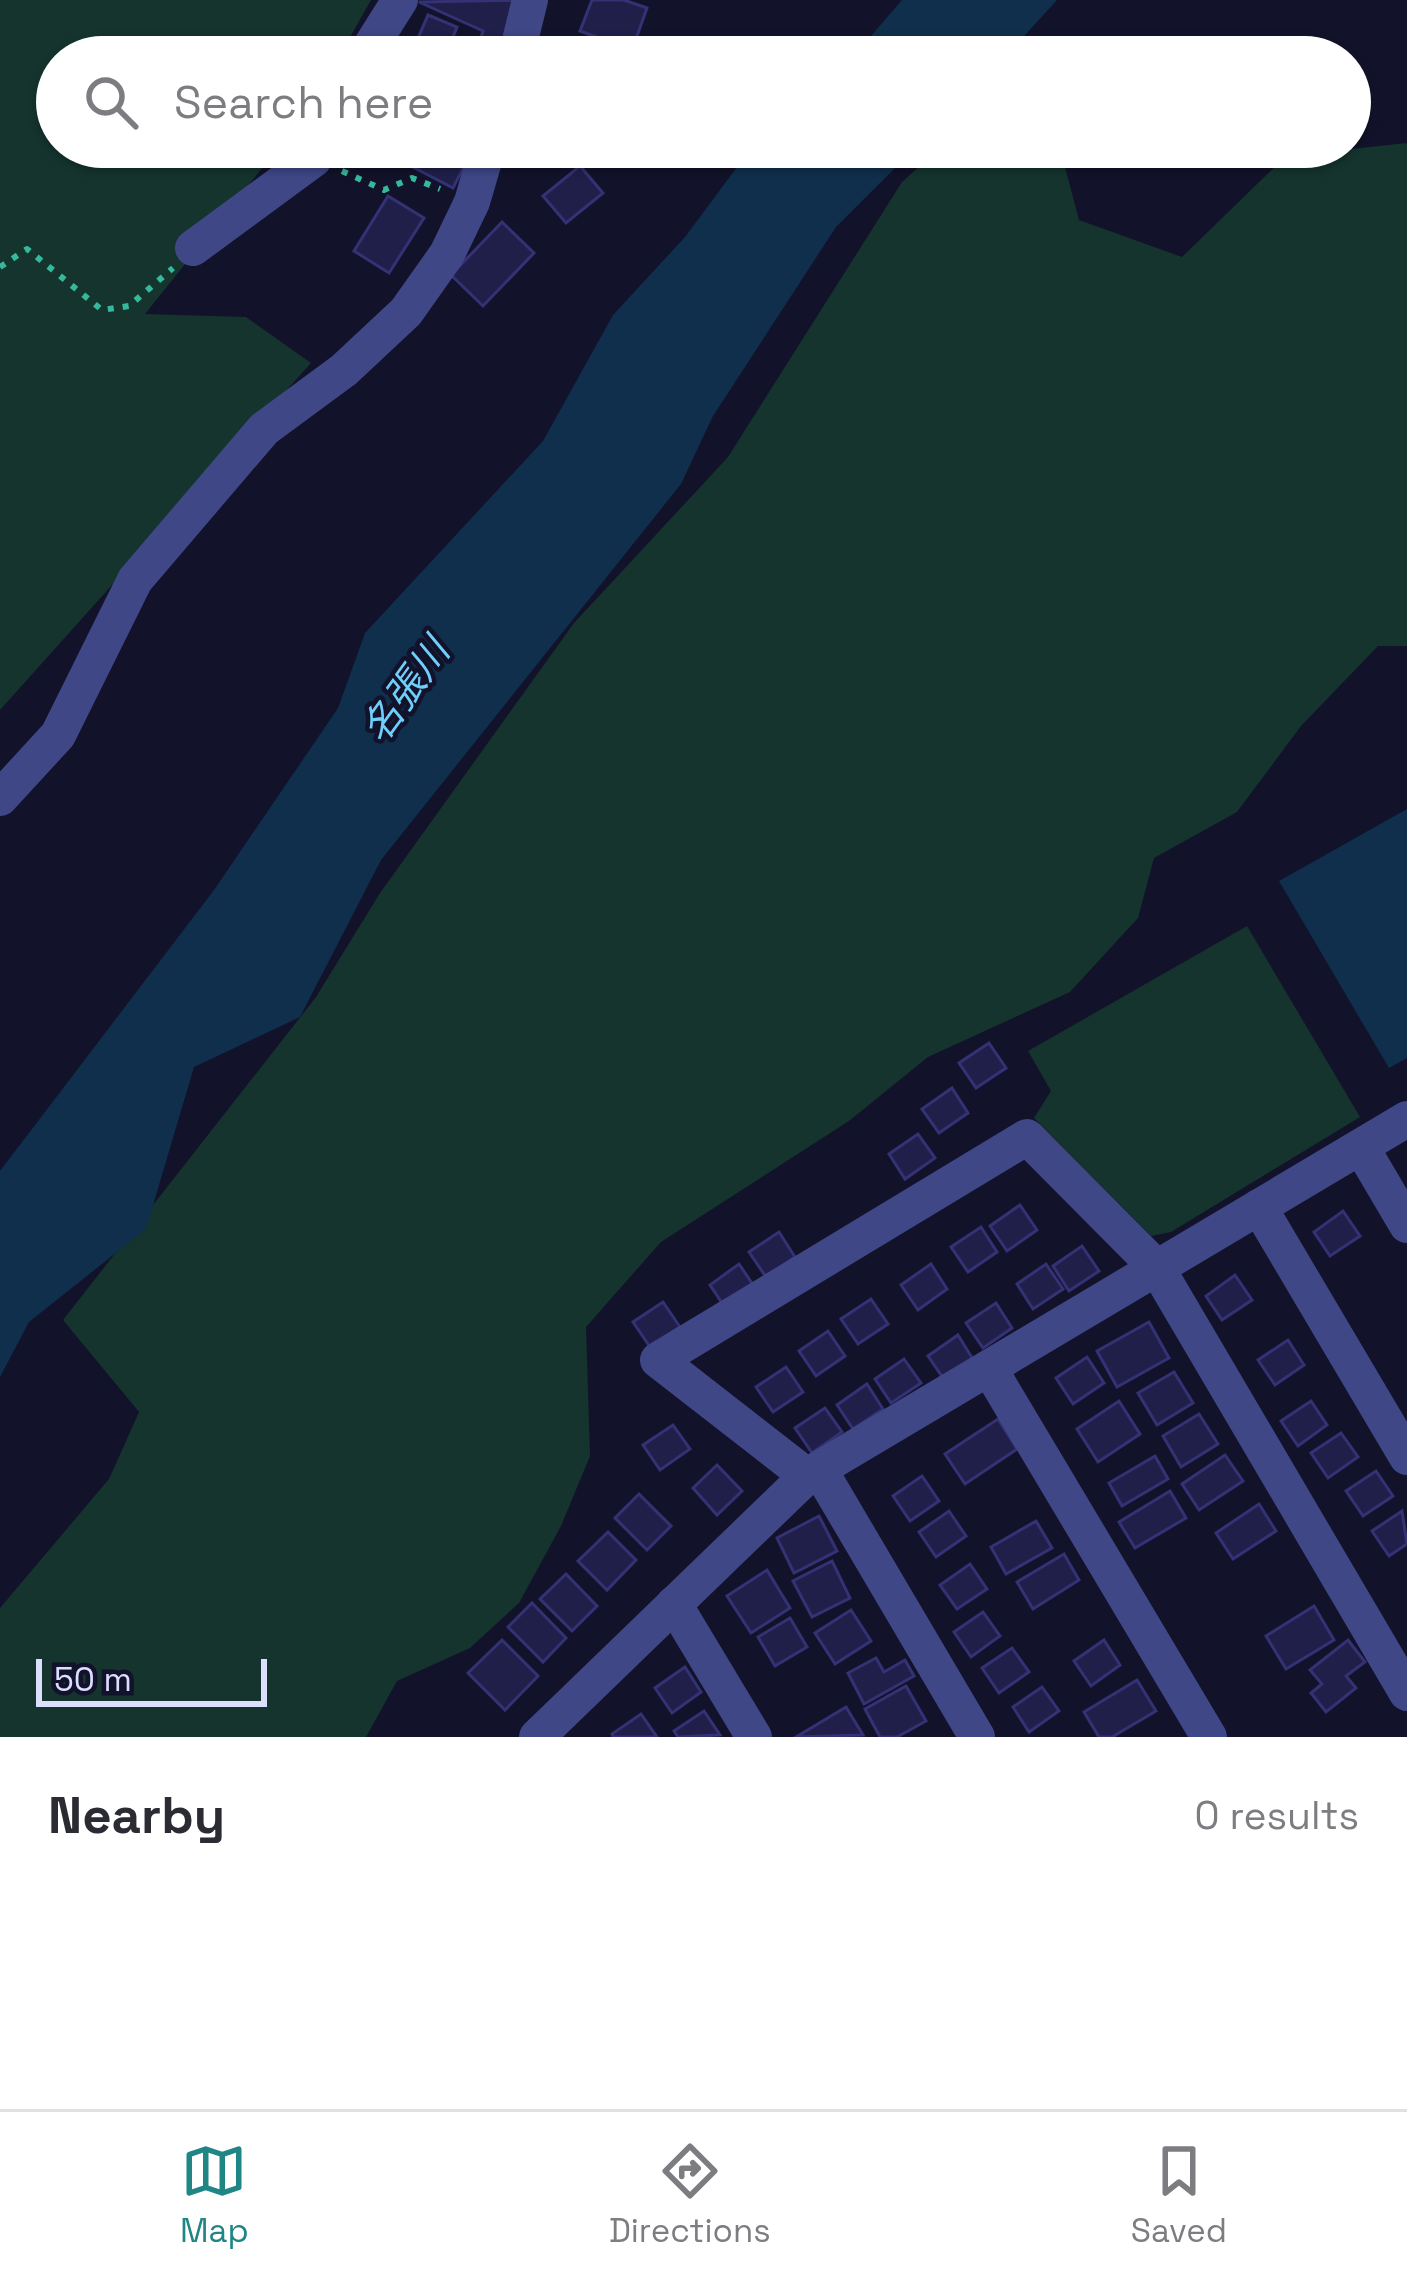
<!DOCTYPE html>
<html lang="en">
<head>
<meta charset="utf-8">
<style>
	body { margin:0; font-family:"Space Grotesk","Noto Sans JP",sans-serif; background:#f7f7f7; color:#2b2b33 }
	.scale { position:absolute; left:36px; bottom:30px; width:231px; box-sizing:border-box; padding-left:12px; border:6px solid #dcdefe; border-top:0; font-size:33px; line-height:42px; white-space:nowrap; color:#dcdefe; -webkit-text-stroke:9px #12122a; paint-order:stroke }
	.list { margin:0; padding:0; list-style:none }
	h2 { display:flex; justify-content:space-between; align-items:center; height:156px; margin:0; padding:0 48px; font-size:51px }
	h2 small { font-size:39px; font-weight:400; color:#7c7c81 }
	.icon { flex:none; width:66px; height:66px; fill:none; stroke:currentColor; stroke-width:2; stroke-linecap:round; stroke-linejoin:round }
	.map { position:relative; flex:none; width:1407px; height:1737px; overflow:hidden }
	.search { position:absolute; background:#fff; box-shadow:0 3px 9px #0004; left:36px; right:36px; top:36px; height:132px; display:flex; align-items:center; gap:30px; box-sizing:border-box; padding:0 42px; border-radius:66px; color:#7c7c81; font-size:45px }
	.sheet { height:372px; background:#fff }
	nav { display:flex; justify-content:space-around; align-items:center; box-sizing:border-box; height:168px; border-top:3px solid #e1e1e2; background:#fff; font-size:33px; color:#7c7c81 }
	nav a { display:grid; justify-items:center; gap:6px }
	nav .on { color:#1f8685 }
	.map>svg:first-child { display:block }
	.green { fill:#15342e }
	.water { fill:#0f2f4c }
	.building { fill:#201f4a; stroke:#343175; stroke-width:3 }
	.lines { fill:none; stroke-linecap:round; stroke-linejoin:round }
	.path { stroke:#35b99c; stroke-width:6; stroke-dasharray:6 9; stroke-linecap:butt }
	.minor { stroke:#3f4787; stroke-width:36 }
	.labels { text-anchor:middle; stroke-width:9; stroke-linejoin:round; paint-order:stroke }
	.water-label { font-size:39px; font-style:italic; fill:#6ecffa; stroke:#12122a }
</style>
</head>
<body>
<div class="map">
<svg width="1407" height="1737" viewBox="0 0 1407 1737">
	<rect width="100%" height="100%" fill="#12122a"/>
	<!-- green -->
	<g class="green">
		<path d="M0,0H371L339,57H57V147H279L145,314L246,317L311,363L0,710Z"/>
		<path d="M1407,143V646H1378L1301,726L1237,812L1154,858L1138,918L1070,992L928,1057L849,1121L661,1242L586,1327L590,1456L561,1526L519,1603L470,1648L397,1681L366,1737H0V1608L109,1479L139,1412L63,1320L316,997L380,893L574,623L728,457L902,182L941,147H1049L1064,163L1079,220L1182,257L1286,156Z"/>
		<path d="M1247,926L1360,1117L1171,1232L1151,1236L1034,1118L1051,1091L1028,1051Z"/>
	</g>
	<!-- water -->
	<g class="water">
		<path d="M902,0H1057L1005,57H853Z"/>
		<path d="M752,147H916L836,227L713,416L681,484L381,860L300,1017L194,1067L146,1229L29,1322L0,1377V1171L214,890L338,708L365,633L543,441L613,315L685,237Z"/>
		<path d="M1407,809V1058L1389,1068L1279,881Z"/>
	</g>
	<!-- building -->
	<g class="building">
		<path d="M523,0L509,57H475L483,31L419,2Z"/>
		<path d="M592,0H624L647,8L632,50L580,31Z"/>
		<path d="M428,15L457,27L445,57H410Z"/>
		<path d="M587,40L621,54L620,57H581Z"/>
		<path d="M420,147H474L453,188L411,166Z"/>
		<path d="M580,166L603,193L566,223L543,196Z"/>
		<path d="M388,196L424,218L389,273L354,251Z"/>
		<path d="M502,222L534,253L483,306L451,275Z"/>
		<path d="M989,1043L1006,1068L976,1088L959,1063Z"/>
		<path d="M952,1088L968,1113L939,1133L922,1109Z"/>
		<path d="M918,1134L935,1158L905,1179L889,1154Z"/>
		<path d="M1020,1205L1037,1230L1007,1251L990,1226Z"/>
		<path d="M1343,1211L1360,1236L1330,1256L1314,1232Z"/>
		<path d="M981,1227L997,1252L968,1272L951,1247Z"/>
		<path d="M779,1232L795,1257L766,1277L749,1252Z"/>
		<path d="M1082,1246L1099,1271L1069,1291L1053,1266Z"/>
		<path d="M739,1264L756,1289L726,1309L710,1285Z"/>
		<path d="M931,1264L947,1289L918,1310L901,1285Z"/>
		<path d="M1046,1264L1063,1289L1033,1309L1017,1284Z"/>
		<path d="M1235,1275L1252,1300L1222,1320L1206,1296Z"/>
		<path d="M871,1299L888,1324L858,1344L841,1319Z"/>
		<path d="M663,1302L680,1327L650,1347L633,1322Z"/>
		<path d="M996,1303L1012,1328L983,1348L966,1323Z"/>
		<path d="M1149,1322L1169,1358L1117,1387L1097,1351Z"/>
		<path d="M828,1331L845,1356L816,1376L799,1351Z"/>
		<path d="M958,1335L974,1361L945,1381L928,1356Z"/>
		<path d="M1288,1340L1304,1365L1275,1385L1258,1360Z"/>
		<path d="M1087,1357L1104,1383L1073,1404L1056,1378Z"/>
		<path d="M904,1359L921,1383L891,1403L875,1379Z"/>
		<path d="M786,1367L803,1392L773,1412L756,1387Z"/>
		<path d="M1174,1372L1193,1403L1157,1425L1138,1393Z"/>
		<path d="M867,1384L883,1409L853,1429L837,1405Z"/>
		<path d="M1119,1401L1140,1434L1098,1462L1077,1429Z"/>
		<path d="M1311,1401L1327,1425L1298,1446L1281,1421Z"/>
		<path d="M825,1408L842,1432L812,1453L795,1428Z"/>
		<path d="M1199,1414L1218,1444L1181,1467L1163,1436Z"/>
		<path d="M998,1419L1017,1449L965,1484L945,1454Z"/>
		<path d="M673,1425L690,1449L660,1470L643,1445Z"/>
		<path d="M1341,1433L1358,1457L1328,1478L1311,1453Z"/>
		<path d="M1225,1455L1243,1481L1199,1510L1182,1484Z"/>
		<path d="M1155,1456L1168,1479L1122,1506L1109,1483Z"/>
		<path d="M717,1465L742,1491L717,1515L693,1488Z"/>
		<path d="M1376,1471L1393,1496L1363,1516L1346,1491Z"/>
		<path d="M922,1476L939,1501L910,1521L893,1496Z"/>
		<path d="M1170,1491L1186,1518L1135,1548L1119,1522Z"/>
		<path d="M639,1494L671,1526L647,1550L615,1518Z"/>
		<path d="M1259,1504L1276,1531L1233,1559L1216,1533Z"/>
		<path d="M949,1511L966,1536L936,1557L919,1532Z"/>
		<path d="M1402,1511L1407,1544L1389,1556L1372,1531Z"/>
		<path d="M819,1516L837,1551L794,1573L777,1538Z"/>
		<path d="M1036,1521L1052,1548L1006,1574L991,1547Z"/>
		<path d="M608,1532L636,1560L607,1590L578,1561Z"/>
		<path d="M1064,1554L1079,1580L1033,1609L1017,1582Z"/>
		<path d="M832,1561L850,1598L812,1617L793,1581Z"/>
		<path d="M970,1564L987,1589L957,1609L940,1585Z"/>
		<path d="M767,1570L790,1608L751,1633L727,1596Z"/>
		<path d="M566,1574L597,1606L572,1631L540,1599Z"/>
		<path d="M532,1603L566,1638L543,1662L508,1627Z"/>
		<path d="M1314,1606L1334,1640L1286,1669L1266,1636Z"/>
		<path d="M851,1610L871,1641L835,1664L815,1633Z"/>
		<path d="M983,1612L1000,1636L971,1657L954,1632Z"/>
		<path d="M790,1618L807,1647L775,1666L758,1637Z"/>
		<path d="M502,1640L538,1676L505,1710L468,1673Z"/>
		<path d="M1104,1640L1120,1665L1091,1686L1074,1661Z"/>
		<path d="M1348,1640L1365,1662L1346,1676L1356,1688L1326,1712L1311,1693L1322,1684L1310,1670Z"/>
		<path d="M1012,1648L1029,1672L999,1693L982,1668Z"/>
		<path d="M876,1658L884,1672L905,1660L914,1676L864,1704L848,1673Z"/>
		<path d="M685,1667L701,1692L672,1713L655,1688Z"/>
		<path d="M1137,1680L1156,1711L1112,1737H1099L1084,1712Z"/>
		<path d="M906,1686L926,1721L897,1737H880L865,1709Z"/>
		<path d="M1042,1687L1059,1711L1029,1732L1013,1707Z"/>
		<path d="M846,1707L863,1735L796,1737Z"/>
		<path d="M704,1711L720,1735L678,1737L674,1731Z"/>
		<path d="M641,1714L657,1737H613L612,1734Z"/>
	</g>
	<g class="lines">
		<!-- path -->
		<g class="path">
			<path d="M342,171L384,190L412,178L440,189"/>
			<path d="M0,267L27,249L102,310L129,306L173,268"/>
		</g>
		<!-- minor -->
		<g class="minor">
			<path d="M364,57L400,0"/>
			<path d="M516,57L530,0"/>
			<path d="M193,248L314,159L320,147"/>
			<path d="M0,798L58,735L135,580L264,429L344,370L406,312L447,254L472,202L488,147"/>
			<path d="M1361,1147L1407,1225"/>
			<path d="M1259,1207L1407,1457"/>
			<path d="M989,1368L1209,1737"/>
			<path d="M819,1469L977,1737"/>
			<path d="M807,1476L658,1360L1027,1137L1157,1268L1407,1693"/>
			<path d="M674,1604L754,1737"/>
			<path d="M537,1737L807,1476L1407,1119"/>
		</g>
	</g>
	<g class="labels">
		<!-- water labels -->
		<g class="water-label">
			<text transform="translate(405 690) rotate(-54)" y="14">名張川</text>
		</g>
	</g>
</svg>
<div class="scale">50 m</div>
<div class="search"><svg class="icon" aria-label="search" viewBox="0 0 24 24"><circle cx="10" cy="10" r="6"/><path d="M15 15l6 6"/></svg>Search here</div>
</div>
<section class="sheet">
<h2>Nearby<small>0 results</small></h2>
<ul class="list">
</ul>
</section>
<nav>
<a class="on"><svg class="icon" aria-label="map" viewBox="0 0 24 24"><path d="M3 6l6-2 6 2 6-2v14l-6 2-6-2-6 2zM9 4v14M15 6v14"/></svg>Map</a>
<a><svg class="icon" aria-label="directions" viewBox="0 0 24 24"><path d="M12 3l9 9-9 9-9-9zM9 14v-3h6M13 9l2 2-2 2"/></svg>Directions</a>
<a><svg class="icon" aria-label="saved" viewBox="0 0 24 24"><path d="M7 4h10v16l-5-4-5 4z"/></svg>Saved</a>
</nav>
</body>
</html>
